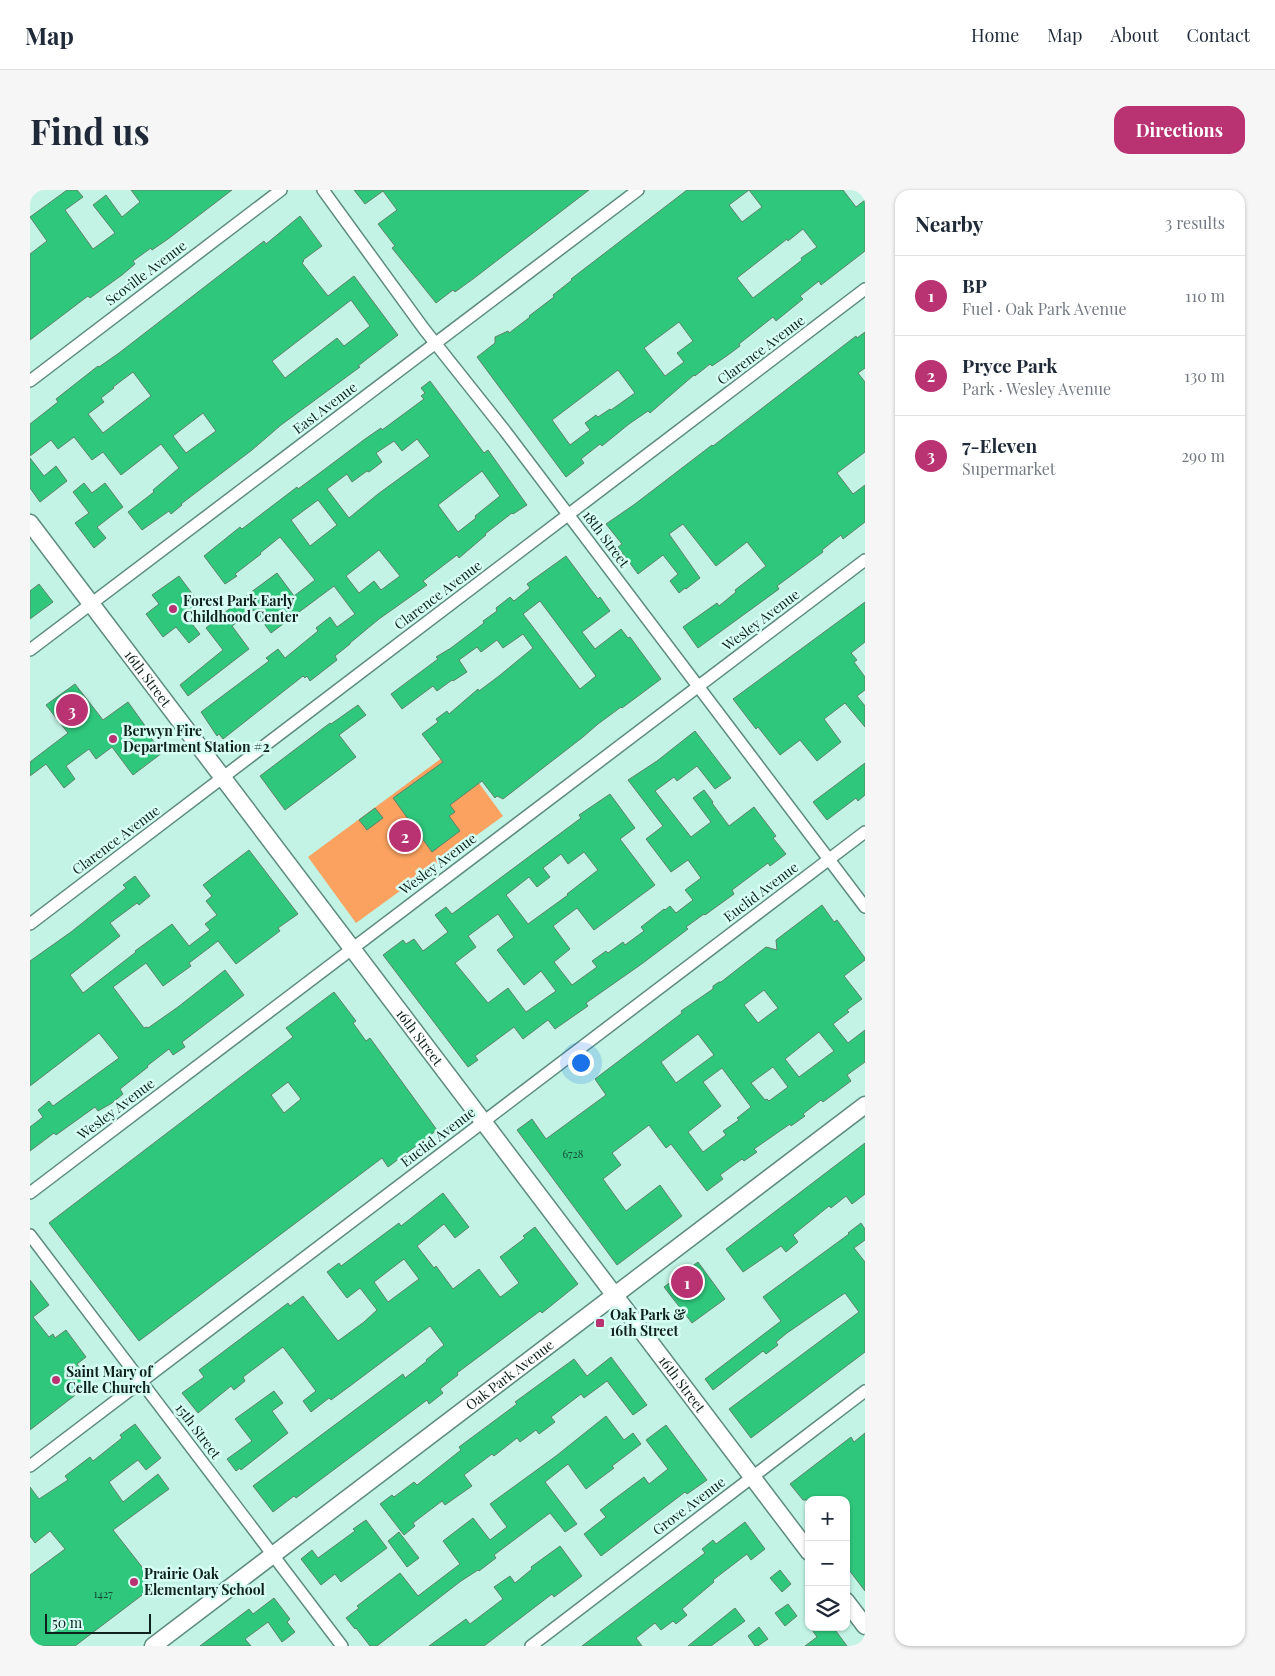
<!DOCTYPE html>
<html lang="en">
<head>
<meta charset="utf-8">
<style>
	body { margin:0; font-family:"Playfair Display",serif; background:#f6f6f7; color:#1f2937 }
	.controls { position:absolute; right:15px; bottom:15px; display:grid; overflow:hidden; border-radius:10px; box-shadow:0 1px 4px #0004 }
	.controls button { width:45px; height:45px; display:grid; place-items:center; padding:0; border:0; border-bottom:1px solid #e0e1e3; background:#fff; color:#1f2937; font:25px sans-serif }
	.scale { position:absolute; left:15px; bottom:12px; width:106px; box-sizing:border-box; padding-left:5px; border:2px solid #0e211c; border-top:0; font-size:14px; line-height:18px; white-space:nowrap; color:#0e211c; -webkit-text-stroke:4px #d7fef3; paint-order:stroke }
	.you { position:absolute; left:550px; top:872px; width:18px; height:18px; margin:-12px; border:4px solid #fff; border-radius:50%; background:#1a73e8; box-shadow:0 0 0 8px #1a73e833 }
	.badge { display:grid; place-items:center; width:32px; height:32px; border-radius:50%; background:#b93272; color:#fff; font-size:16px; font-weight:700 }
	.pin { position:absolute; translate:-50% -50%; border:2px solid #fff; box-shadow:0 1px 5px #0006 }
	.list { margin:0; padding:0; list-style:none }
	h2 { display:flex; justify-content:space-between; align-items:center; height:65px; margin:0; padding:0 20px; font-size:21px }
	h2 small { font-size:16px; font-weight:400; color:#747a83 }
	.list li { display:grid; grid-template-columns:32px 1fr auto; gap:15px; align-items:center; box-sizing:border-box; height:80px; padding:0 20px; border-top:1px solid #e0e1e3 }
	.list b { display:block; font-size:19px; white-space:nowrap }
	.list p { margin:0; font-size:16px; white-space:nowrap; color:#747a83 }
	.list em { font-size:16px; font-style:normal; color:#747a83 }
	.icon { flex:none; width:28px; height:28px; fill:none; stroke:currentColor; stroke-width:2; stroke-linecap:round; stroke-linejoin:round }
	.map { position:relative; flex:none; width:835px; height:1456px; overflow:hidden; border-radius:15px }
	header { display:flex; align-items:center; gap:30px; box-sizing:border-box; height:70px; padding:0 25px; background:#fff; border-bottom:1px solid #e0e1e3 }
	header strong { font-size:24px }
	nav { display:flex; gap:28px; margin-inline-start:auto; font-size:18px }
	.intro { display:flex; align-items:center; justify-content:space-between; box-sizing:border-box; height:120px; padding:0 30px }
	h1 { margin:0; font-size:35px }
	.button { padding:12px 22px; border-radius:15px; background:#b93272; color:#fff; font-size:18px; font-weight:700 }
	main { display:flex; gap:30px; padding:0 30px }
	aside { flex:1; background:#fff; border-radius:15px; box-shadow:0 1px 4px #0004 }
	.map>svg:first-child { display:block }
	.green { fill:#fba260 }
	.building { fill:#2fc77c; stroke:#5e826a; fill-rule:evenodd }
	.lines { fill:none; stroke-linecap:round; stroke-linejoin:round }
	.street-casing { stroke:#5d8b7f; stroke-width:14 }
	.secondary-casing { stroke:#5d8b7f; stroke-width:19 }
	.street { stroke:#fff; stroke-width:11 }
	.secondary { stroke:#fff; stroke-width:16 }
	.poi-dot { fill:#b93272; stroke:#d7fef3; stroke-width:2 }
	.labels { text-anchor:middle; stroke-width:5; stroke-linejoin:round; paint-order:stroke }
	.number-label { font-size:11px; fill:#164a34 }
	.street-label { font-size:14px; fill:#0e211c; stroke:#d7fef3 }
	.poi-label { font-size:14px; font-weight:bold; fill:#0e211c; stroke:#d7fef3; text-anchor:start }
</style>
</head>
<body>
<header>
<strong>Map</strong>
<nav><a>Home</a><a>Map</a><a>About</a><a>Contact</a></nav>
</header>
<div class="intro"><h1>Find us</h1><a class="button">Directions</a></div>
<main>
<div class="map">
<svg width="835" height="1456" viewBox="0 0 835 1456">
	<rect width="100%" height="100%" fill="#c2f3e5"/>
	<!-- green -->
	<path class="green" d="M424,559L473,626L326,733L278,667Z"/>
	<!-- building -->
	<g class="building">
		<path d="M37,0H47L53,7L35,20L63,59L85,43L63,15L76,5L92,27L110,12L101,0H202L138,49L122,60L121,58L103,71L105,74L92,85L60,108L58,106L0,150V64L17,51L0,27Z"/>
		<path d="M324,0H559L443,89L425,102L423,100L406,113L362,58L365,56L348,34L367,20L353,1L335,14Z"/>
		<path d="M657,0H719L699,15L712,32L732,17L719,0H813L826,17L835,10V61L791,95L789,91L770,106L773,109L746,131L743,127L709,154L710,156L698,165L682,176L680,174L665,186L664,185L620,223L618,221L599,234L572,256L570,254L551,269L554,273L536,287L447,167L465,153V147L478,141L479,143L500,127L499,126L524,107L523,105L542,90L541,89ZM773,39L787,57L771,68L772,70L723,108L707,88L757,49L758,51ZM649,132L663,151L647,163L654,172L635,186L614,158ZM588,180L605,203L581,220L580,219L568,227L566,225L555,233L560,240L540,255L522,230Z"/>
		<path d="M270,26L292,56L273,70L274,71L272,73L298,106L324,86L368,145L328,176L330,177L251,235L222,260L151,314L152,315L141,324L139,321L112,340L98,322L124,302L123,300L149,278L131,254L91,285L73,262L62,270L44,247L28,259L21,250L0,266V234L28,212L26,209L68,176L69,177L89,163L234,51L236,54ZM321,110L340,136L314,156L307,148L255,188L242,171ZM103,182L121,206L73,243L58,224L74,212L71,208L84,198L83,197ZM173,223L186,241L156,263L143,246Z"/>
		<path d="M835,142V178L828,183L835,192V262L807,283L823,304L835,295V332L813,349L811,345L792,360L793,362L747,396L749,399L668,458L653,437L687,413L689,416L706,402L705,400L736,376L717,352L686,376L653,334L639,344L670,388L656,399L655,398L649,403L640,391L648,384L633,365L608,384L588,357L592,354L576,334L605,314L682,255L683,256L826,146L827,148Z"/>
		<path d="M400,191L454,263L458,260L497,315L483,324L482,323L455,344L456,345L429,368L427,365L393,391L397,395L349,429L320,453V454L305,466L307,470L280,491L277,486L275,488L273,486L193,549L189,544L187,546L171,522L239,471L236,468L248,459L255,468L288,441L286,438L300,427L307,437L325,424L304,396L241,443L224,420L202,436L219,459L158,506L150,495L193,460L176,438L209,411L247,383L264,406L285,390L250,347L230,363L231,364L205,384L207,386L195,394L174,366L210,337L212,339L267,297L268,299L287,285L335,249L351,238L352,240L394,209L391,206L395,203L391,198ZM387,249L400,266L348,304L319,328L297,299L317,284L322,292L337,281L339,282L352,272L346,263L364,251L372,261ZM452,281L470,306L445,326L446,328L428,342L408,315ZM288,310L307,335L280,356L261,330ZM349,360L370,386L351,400L344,391L329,403L316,386Z"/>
		<path d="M0,268L14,286L26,276L37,291L10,312L0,298Z"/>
		<path d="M54,293L62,303L75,293L93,317L67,337L76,348L64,358L45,333L59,323L43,302Z"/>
		<path d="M536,366L568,409L570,407L580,421L552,442L565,459L591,439L598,448L600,447L631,489L592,518L591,517L568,534L553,547L473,609L467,606L465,608L452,591L420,615L425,622L419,626L430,641L402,662L363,608L413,572L392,544L408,532L406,529L417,521L419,524L448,499L449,501L469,486L503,458L493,444L473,458L467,450L451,462L447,457L429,470L437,482L423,491L422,490L407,501L403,496L372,519L361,504L408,469L406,467L421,458L454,433L453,431L467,421L466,418L480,407L484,411L500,398L497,394ZM510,411L566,486L550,499L493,424Z"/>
		<path d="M149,386L170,414L155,425L170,444L159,453L146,437L133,447L116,424L129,414L122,405Z"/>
		<path d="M9,394L23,412L0,429V401Z"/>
		<path d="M835,412V452L821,463L827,470L824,472L835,487V500L827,506L835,516V537L815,513L794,529L811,552L787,571L770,550L750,565L728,537L726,539L703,509Z"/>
		<path d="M45,494L73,530L98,512L116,537L114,538L132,563L103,585L82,557L66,569L59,559L36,576L45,589L34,598L16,574L0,586V572L38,543L16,515Z"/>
		<path d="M328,515L336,525L309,545L326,567L255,620L230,586L300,533L301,534Z"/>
		<path d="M665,541L701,588L685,599L667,576L647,591L644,587L625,601L661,647L681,632L663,608L674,600L683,612L682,613L699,636L724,617L746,646L743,648L756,664L740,676L738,673L702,700L704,704L675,725L674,724L656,737L658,739L613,773L556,813L558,816L525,839L518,830L493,849L484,837L445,866L448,870L438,877L353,765L373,750L376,754L384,749L393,761L418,742L405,725L416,717L422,724L551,628L549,625L580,604L605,638L590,649L625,695L564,740L547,718L523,736L540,759L524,772L542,795L567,777L562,771L576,761L578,763L593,752L595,755L614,741L611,737L634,719L635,720L640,716L646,723L663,710L655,700L671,688L658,670L641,682L616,649L633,636L598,590L627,571ZM554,662L568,680L537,704L538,705L498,734L476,705L499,687L507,697L520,687L513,678L531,664L538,674ZM468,724L484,747L467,760L494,795L511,781L526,801L496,822L478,798L458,813L425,773L446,757L438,746Z"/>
		<path d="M835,573V605L828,611L826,608L797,630L783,612Z"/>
		<path d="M345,618L353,628L337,640L329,630Z"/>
		<path d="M219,660L268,724L248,738L250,741L206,774L188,751L159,773L161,776L133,796L116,773L83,797L114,838L117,837L118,838L148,817L195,780L214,805L152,852L155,857L143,865L139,859L117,876L118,877L90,899L93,904L82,913L68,921L65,917L26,945L24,943L0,961V937L13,927L8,920L19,911L23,916L89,868L69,843L0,896V771L41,742L96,698L93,695L105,686L120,706L109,715L107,713L80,733L90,746L40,785L53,803L106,762L105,761L142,734L159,756L180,740L175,734L187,725L176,711L182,706L173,695Z"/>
		<path d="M792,715L804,732L807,730L835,768V770L814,786L832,809L817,820L819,822L803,834L818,853L835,840V872L817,885L821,891L793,912L791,910L773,924L775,926L761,936L760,934L724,959L727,962L714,971L712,969L690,985L693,989L677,1001L641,954L636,958L619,935L582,963L591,975L573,989L596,1021L630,995L652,1026L587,1075L487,940L502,929L516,949L576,905L565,889L652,823L651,821L683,799V796L689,792H691L736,757L747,760L746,750ZM734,800L748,818L728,833L714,815ZM789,842L804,861L769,887L755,869ZM668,844L684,865L646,893L631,872ZM743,877L758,897L739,911L737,909L735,910L721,893ZM692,878L721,917L707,928L709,930L693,941L696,945L673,962L658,942L691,916L673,892Z"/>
		<path d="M304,802L326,831L323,833L336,851L340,848L407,940L358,977L352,968L109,1151L19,1033L263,847L256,838ZM258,892L271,909L254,923L241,905Z"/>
		<path d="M835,953V1004L822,1014L816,1006L801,1018L799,1016L763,1045L768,1052L756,1062L751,1056L713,1082L696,1059Z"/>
		<path d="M413,1003L439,1037L425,1048L414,1034L387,1056L404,1078L406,1076L423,1099L449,1079L470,1107L472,1106L489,1093L470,1067L495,1048L493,1046L505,1037L548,1094L512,1123L510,1121L427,1183L428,1185L410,1199L413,1203L399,1214L397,1210L266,1308L264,1306L243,1322L223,1296L373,1184L375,1188L397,1171L396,1170L414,1155L400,1136L320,1196L301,1210L299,1208L281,1222L273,1211L286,1201L253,1157L213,1187L215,1191L204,1200L201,1196L168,1223L152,1203L174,1187L169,1180L258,1113L260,1116L273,1106L308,1151L334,1132L347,1120L330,1098L317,1108L297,1082L309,1073L311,1076L369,1033L371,1036ZM374,1069L389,1089L358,1112L344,1092Z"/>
		<path d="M831,1033L835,1039V1050L824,1058L835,1072V1162L721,1248L699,1219L829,1122L815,1103L757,1143L746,1152L748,1155L736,1164L733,1161L683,1200L675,1189L751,1131L733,1107L819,1044L818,1043Z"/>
		<path d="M668,1072L695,1109L662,1133L634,1097Z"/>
		<path d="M0,1090L19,1115L3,1127L19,1147L23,1144L25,1148L36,1140L56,1167L47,1174L52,1181L48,1184L57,1196L0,1240Z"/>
		<path d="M581,1167L617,1215L603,1225L577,1191L554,1208L551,1204L521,1227L525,1232L509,1244L506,1240L490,1252L487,1248L464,1266L462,1264L434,1285L442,1296L415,1315L412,1311L383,1333L385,1336L374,1345L350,1314L362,1305L364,1307L384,1292L387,1295L431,1260L429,1257L487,1214L485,1212L544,1169L557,1186Z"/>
		<path d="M244,1201L253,1213L242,1221L258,1243L211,1280L210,1278L206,1281L197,1269L222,1251L205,1229Z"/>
		<path d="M576,1226L594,1250L603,1243L611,1254L582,1276L584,1278L556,1299L538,1274L515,1292L547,1334L535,1342L520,1323L464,1365L466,1368L449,1381L448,1380L431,1391L347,1456H340L326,1438L325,1439L316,1428L329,1418L327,1416L370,1383L388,1406L430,1374L413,1351L443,1328L460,1350L477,1337L460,1314L526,1266Z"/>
		<path d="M105,1234L131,1268L116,1280L108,1270L79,1292L93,1312L128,1284L139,1299L83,1340L116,1382L118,1380L128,1393L45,1456H0V1385L35,1359L20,1341L5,1353L0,1346V1297L9,1309L38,1290L35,1286L60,1267L63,1271L92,1248L90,1245Z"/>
		<path d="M636,1235L677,1290L657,1304L655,1302L571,1366L554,1344L576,1327L570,1320L583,1310L614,1287L619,1294L638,1279L616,1250Z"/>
		<path d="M835,1243V1401L816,1376V1310H773L760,1294L821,1247L824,1252Z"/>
		<path d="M336,1330L357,1358L311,1392L305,1384L291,1395L271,1369L282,1360L288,1368L325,1341L323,1339Z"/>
		<path d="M715,1332L735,1359L721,1370L717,1364L683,1390L684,1392L652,1419L657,1425L646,1434L643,1431L631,1440L625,1433L606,1448L612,1456H552L675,1363L672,1359L683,1350L686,1354Z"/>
		<path d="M369,1342L389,1368L377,1377L358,1351Z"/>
		<path d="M530,1356L552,1386L524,1407L522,1404L454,1456H399L436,1429L440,1434L473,1409L464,1397L480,1386L485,1393L502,1379L501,1377Z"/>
		<path d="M750,1380L761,1394L752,1402L740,1388Z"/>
		<path d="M244,1408L260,1429L257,1432L265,1442L252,1452L238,1432L215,1449L221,1456H170L219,1419L223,1424Z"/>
		<path d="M758,1414L767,1426L755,1436L745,1423Z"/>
		<path d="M705,1418L715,1431L681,1456H658Z"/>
		<path d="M729,1437L738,1449L728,1456H725L718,1446Z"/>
		<path d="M780,1437H803L817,1456H775L787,1447Z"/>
	</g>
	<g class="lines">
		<!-- street casing -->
		<g class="street-casing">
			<g id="street">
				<path d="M293,0L394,139L475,241L835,717"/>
				<path d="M0,191L251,0"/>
				<path d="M0,460L608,0"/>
				<path d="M0,734L835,99"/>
				<path d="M0,1003L835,370"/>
				<path d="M0,1045L312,1456"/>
				<path d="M0,1276L835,642"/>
				<path d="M501,1456L835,1201"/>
			</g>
		</g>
		<!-- secondary casing -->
		<g class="secondary-casing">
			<g id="secondary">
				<path id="s1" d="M0,333L779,1362"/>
				<path d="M816,1411L835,1436"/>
				<path id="s2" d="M123,1456L835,915"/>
			</g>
		</g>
		<!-- street -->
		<use href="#street" class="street"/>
		<!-- secondary -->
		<use href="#secondary" class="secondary"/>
	</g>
	<!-- markers -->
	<g class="poi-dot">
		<circle cx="143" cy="419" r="5"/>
		<circle cx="83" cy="549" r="5"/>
		<rect x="565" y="1128" width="10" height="10" rx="2.5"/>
		<circle cx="26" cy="1190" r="5"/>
		<circle cx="104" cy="1392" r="5"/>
	</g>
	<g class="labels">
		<!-- number labels -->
		<g class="number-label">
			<text x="543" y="968">6728</text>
			<text x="73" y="1408">1427</text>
		</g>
		<!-- street labels -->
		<g class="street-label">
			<text transform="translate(116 83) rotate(-37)" y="5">Scoville Avenue</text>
			<text transform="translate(731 160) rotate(-37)" y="5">Clarence Avenue</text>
			<text transform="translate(295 218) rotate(-37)" y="5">East Avenue</text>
			<text transform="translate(576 349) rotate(53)" y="5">18th Street</text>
			<text transform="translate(408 405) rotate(-37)" y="5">Clarence Avenue</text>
			<text transform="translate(731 430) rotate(-37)" y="5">Wesley Avenue</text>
			<text dy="5" stroke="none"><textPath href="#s1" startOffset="195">16th Street</textPath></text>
			<text transform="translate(86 650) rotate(-37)" y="5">Clarence Avenue</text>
			<text transform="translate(408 674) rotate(-37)" y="5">Wesley Avenue</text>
			<text transform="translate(731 702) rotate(-37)" y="5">Euclid Avenue</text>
			<text dy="5" stroke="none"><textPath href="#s1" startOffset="645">16th Street</textPath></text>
			<text transform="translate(86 919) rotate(-37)" y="5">Wesley Avenue</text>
			<text transform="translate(408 947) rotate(-37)" y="5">Euclid Avenue</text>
			<text dy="5" stroke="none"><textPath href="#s2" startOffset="448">Oak Park Avenue</textPath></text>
			<text dy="5" stroke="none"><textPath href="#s1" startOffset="1080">16th Street</textPath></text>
			<text transform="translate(168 1241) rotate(53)" y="5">15th Street</text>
			<text transform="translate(659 1316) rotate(-37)" y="5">Grove Avenue</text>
		</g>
		<!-- poi labels -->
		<g class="poi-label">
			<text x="153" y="416">Forest Park Early<tspan x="153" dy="16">Childhood Center</tspan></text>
			<text x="93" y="546">Berwyn Fire<tspan x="93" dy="16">Department Station #2</tspan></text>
			<text x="580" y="1130">Oak Park &amp;<tspan x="580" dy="16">16th Street</tspan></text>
			<text x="36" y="1187">Saint Mary of<tspan x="36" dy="16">Celle Church</tspan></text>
			<text x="114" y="1389">Prairie Oak<tspan x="114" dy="16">Elementary School</tspan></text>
		</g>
	</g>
</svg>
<div class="controls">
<button>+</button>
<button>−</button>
<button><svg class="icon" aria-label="layers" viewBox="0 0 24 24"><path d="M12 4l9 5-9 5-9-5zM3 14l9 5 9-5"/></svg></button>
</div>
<div class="scale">50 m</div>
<div class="you"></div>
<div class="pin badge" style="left:657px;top:1092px">1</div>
<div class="pin badge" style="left:375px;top:646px">2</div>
<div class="pin badge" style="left:42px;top:520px">3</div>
</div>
<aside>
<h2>Nearby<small>3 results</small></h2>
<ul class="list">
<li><span class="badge">1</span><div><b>BP</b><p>Fuel · Oak Park Avenue</p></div><em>110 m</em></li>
<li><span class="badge">2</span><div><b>Pryce Park</b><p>Park · Wesley Avenue</p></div><em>130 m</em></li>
<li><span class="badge">3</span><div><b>7-Eleven</b><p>Supermarket</p></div><em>290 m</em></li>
</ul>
</aside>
</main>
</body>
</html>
